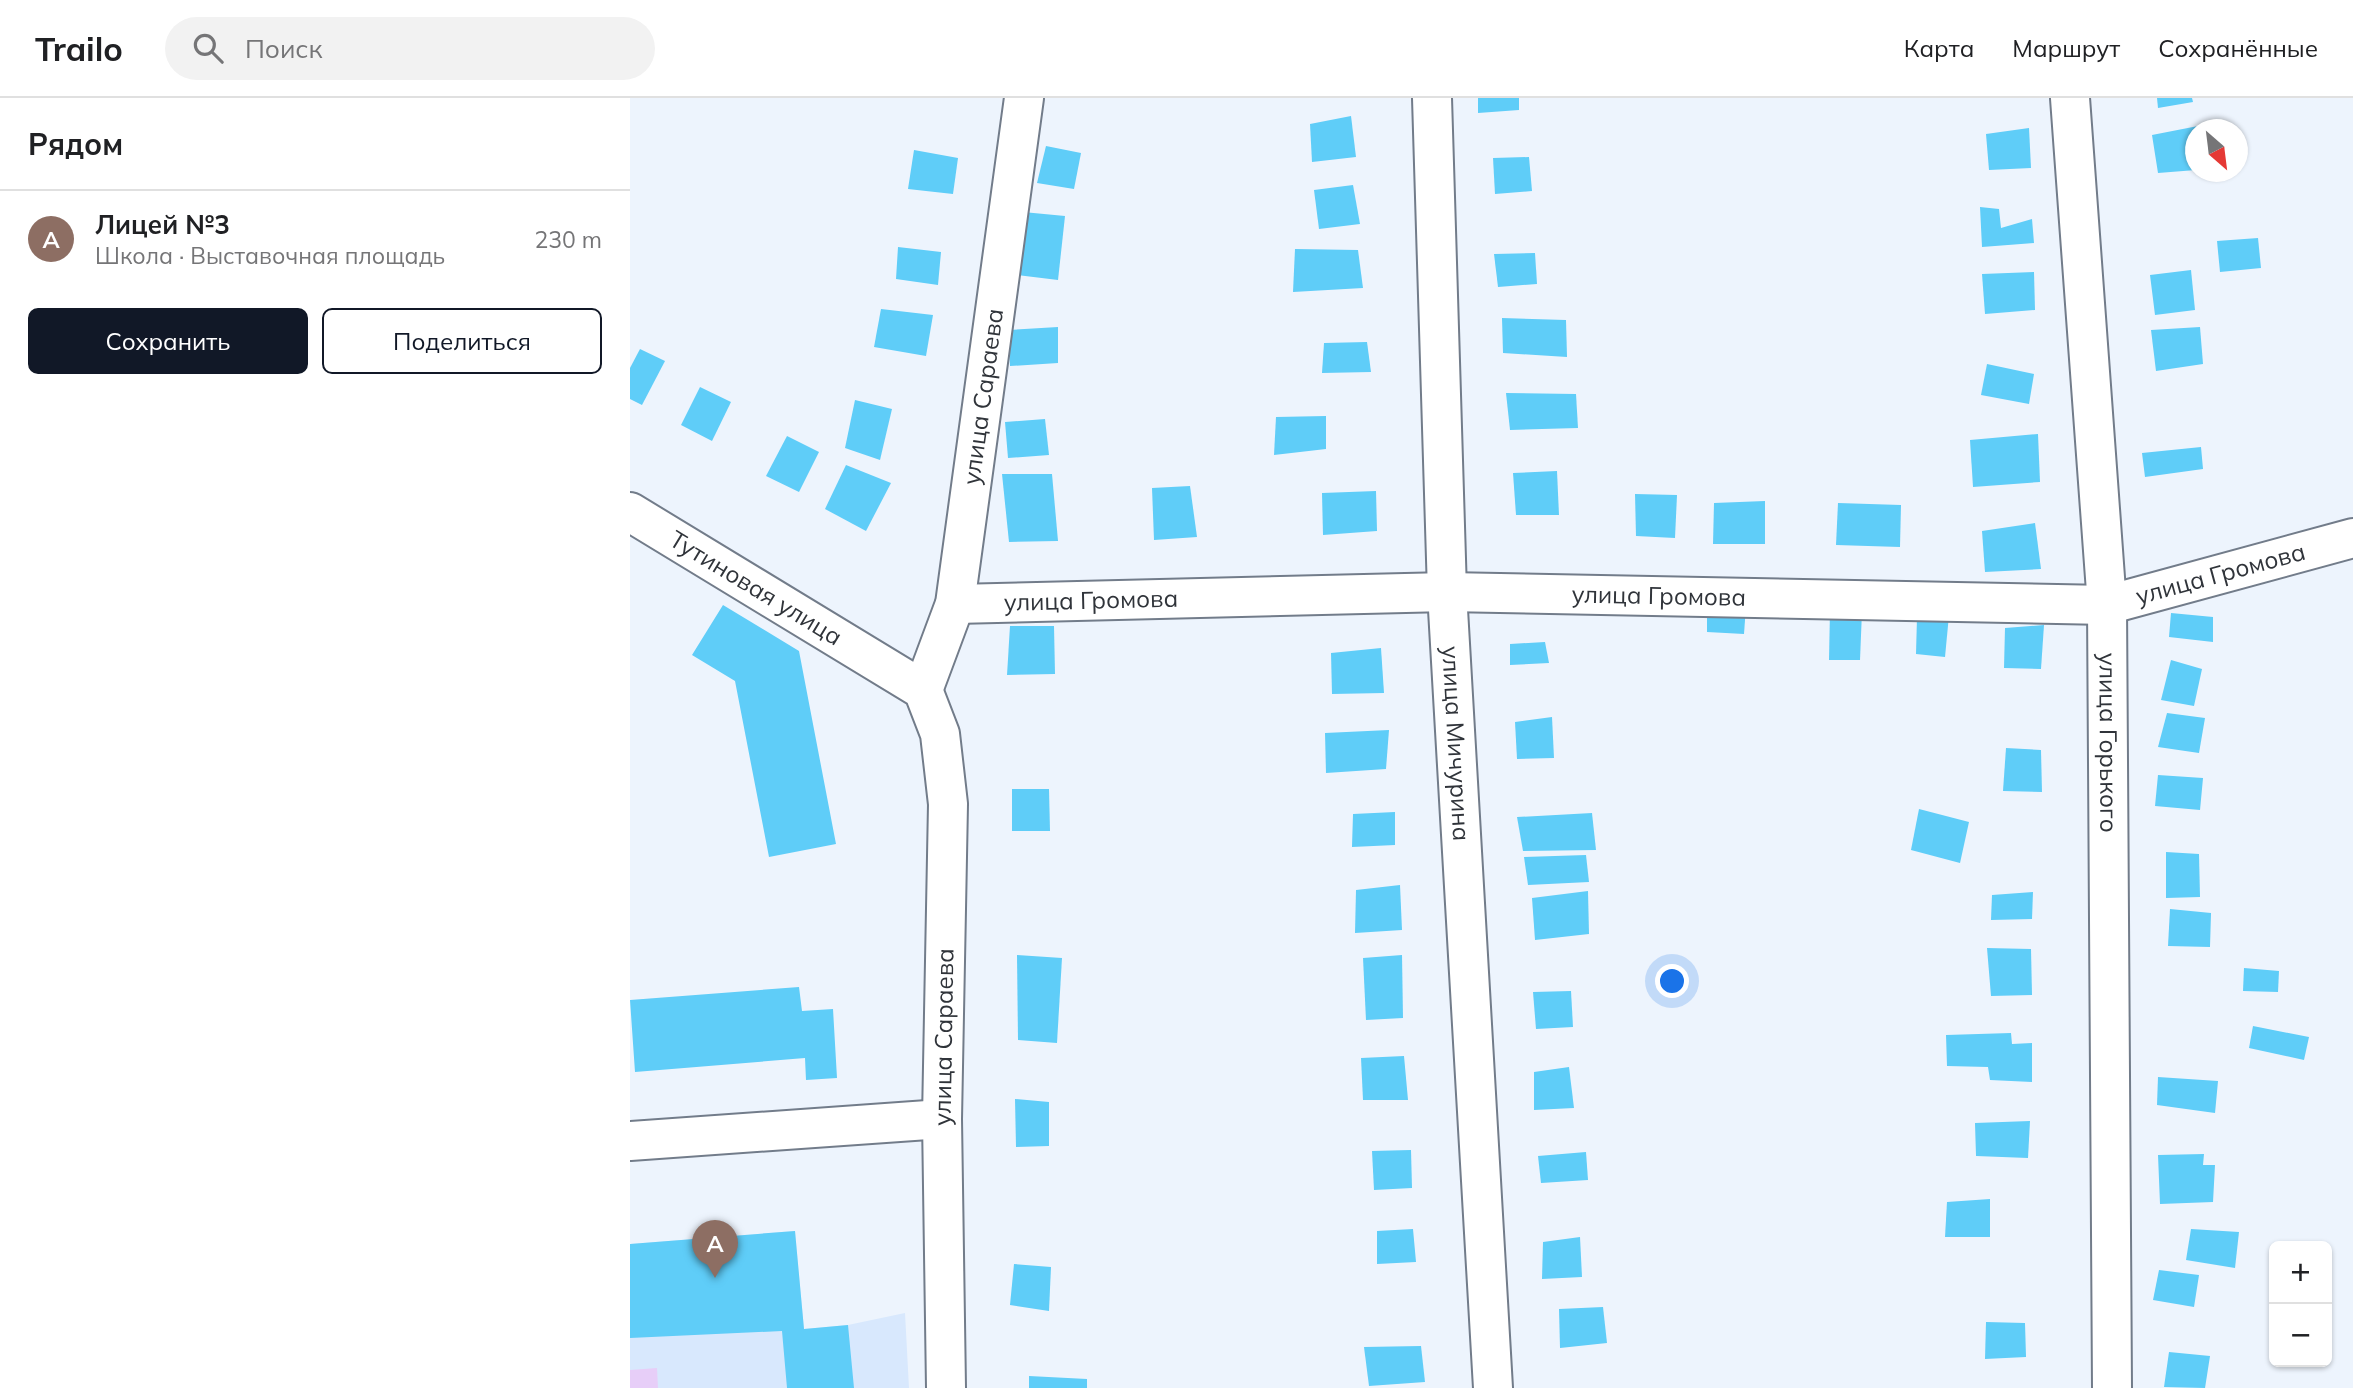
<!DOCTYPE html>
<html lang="ru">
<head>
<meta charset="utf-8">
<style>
	body { margin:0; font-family:Mulish,sans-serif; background:#f2f2f2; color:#202124 }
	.controls { position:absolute; right:21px; bottom:21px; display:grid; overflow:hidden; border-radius:10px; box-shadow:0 2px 5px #0004 }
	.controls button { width:63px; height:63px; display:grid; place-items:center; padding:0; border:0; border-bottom:2px solid #e0e0e0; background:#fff; color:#202124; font:35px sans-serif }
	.compass { position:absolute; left:1555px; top:21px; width:63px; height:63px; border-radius:50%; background:#fff; box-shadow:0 2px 5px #0004; rotate:152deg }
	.you { position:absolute; left:1043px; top:884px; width:24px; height:24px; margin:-18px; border:5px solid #fff; border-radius:50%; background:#1a73e8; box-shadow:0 0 0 10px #1a73e833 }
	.badge { display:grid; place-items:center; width:46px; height:46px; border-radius:50%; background:#111827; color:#fff; font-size:23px; font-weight:700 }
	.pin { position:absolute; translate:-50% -58px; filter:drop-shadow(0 2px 4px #0008) }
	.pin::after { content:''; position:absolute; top:37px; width:24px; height:21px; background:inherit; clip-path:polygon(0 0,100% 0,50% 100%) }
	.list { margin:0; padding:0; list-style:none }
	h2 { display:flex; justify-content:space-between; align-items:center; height:91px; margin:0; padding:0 28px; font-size:30px }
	h2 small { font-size:23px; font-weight:400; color:#757577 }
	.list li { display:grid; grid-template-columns:46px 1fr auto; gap:21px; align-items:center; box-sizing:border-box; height:98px; padding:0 28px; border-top:2px solid #e0e0e0 }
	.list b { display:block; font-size:26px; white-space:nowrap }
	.list p { margin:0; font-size:23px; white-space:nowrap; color:#757577 }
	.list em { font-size:23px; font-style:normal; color:#757577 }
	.actions { display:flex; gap:14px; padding:21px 28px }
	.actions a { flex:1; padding:16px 0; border:2px solid #111827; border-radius:10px; text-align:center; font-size:24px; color:#111827 }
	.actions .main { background:#111827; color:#fff }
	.icon { flex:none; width:38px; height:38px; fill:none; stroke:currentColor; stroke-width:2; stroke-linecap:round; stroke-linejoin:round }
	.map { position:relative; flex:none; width:1723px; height:1290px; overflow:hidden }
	header { display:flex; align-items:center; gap:42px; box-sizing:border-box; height:98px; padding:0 35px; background:#fff; border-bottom:2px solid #e0e0e0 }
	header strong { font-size:33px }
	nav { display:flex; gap:38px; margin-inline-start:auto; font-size:24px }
	.search { width:490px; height:63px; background:#f2f2f2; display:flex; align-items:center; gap:18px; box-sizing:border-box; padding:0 24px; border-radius:38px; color:#757577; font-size:26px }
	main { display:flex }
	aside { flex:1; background:#fff }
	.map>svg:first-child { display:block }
	.built { fill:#d8e8fd }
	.green { fill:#e7cef8 }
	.building { fill:#5fcdf8 }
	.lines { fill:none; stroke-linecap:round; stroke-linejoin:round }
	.minor-casing { stroke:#727c8a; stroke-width:42 }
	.minor { stroke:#fff; stroke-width:38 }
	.labels { text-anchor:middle; stroke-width:7; stroke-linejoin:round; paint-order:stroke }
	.street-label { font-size:24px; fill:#30343a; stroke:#fff }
</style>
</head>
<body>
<header>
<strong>Trailo</strong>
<div class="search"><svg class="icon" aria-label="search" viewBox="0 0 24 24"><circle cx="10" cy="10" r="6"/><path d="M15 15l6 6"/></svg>Поиск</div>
<nav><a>Карта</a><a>Маршрут</a><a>Сохранённые</a></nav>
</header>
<main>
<aside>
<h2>Рядом<small></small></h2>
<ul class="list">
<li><span class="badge" style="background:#8d6e63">A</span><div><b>Лицей №3</b><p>Школа · Выставочная площадь</p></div><em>230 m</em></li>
</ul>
<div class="actions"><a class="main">Сохранить</a><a>Поделиться</a></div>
</aside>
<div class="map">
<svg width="1723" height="1290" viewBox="0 0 1723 1290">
	<rect width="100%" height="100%" fill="#edf4fd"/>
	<!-- built -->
	<path class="built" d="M165,1133L174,1231L218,1227L275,1215L279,1290H0V1146Z"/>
	<!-- green -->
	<path class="green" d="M27,1270L28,1290H0V1272Z"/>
	<!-- building -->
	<g class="building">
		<path d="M848,0H889V12L848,15Z"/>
		<path d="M1527,0H1562L1563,4L1528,10Z"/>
		<path d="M721,18L726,59L682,64L680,26Z"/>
		<path d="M1568,28V32H1566V72L1528,75L1522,37Z"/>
		<path d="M1399,30L1401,70L1359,72L1356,36Z"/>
		<path d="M416,48L451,55L444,91L407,85Z"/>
		<path d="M284,52L328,60L323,96L278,91Z"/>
		<path d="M899,59L902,93L865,96L863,60Z"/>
		<path d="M723,87L730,126L689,131L684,92Z"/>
		<path d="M1350,109L1369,111L1371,130L1402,121L1404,145L1352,149Z"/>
		<path d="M393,114L435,118L428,182L387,177Z"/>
		<path d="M1628,140L1631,170L1590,174L1587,143Z"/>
		<path d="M268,149L311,154L308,187L266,181Z"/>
		<path d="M665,151L728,152L733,190L663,194Z"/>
		<path d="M905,155L907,186L868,189L864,156Z"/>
		<path d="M1561,172L1565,212L1525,217L1520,177Z"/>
		<path d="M1404,174L1405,212L1355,216L1352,176Z"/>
		<path d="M251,211L303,217L296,258L244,249Z"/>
		<path d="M872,220L936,222L937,259L873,255Z"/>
		<path d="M428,229V265L380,268L378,232Z"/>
		<path d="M1570,229L1573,266L1526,273L1521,232Z"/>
		<path d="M737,244L741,274L692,275L694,245Z"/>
		<path d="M10,251L35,263L12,307L0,301V270Z"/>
		<path d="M1357,266L1404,276L1399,306L1351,297Z"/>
		<path d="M70,289L101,304L82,343L51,327Z"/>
		<path d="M876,295L946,296L948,330L880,332Z"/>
		<path d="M225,302L262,311L250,362L215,350Z"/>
		<path d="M696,318V351L644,357L646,319Z"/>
		<path d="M415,321L419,357L378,360L375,324Z"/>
		<path d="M1408,336L1410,384L1343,389L1340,342Z"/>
		<path d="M157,338L189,354L169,394L136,378Z"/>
		<path d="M1571,349L1573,371L1515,379L1512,355Z"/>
		<path d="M216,367L261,385L236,433L195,411Z"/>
		<path d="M927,373L929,417H886L883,375Z"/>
		<path d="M372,376H422L428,443L379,444Z"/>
		<path d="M560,388L567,439L524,442L522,390Z"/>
		<path d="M746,393L747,433L693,437L692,395Z"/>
		<path d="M1005,396L1047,397L1045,440L1006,438Z"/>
		<path d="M1135,403V446H1083L1084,405Z"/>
		<path d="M1208,405L1271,407L1270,449L1206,447Z"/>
		<path d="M1405,425L1411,471L1355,474L1352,433Z"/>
		<path d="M93,507L169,553L206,746L139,759L105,583L62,557Z"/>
		<path d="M1077,508H1116L1114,536L1077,534Z"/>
		<path d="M1200,512L1232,513L1230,562H1199Z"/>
		<path d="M1541,515L1583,519V544L1539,539Z"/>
		<path d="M1319,517L1315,559L1286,556L1287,519Z"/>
		<path d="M1414,527L1411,571L1374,570L1375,530Z"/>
		<path d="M380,528H424L425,576L377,577Z"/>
		<path d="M915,544L919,565L880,567V546Z"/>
		<path d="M751,550L754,595L702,596L701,555Z"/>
		<path d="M1541,562L1572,571L1564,608L1531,602Z"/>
		<path d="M1537,615L1575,620L1569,655L1528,649Z"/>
		<path d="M922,619L924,660L887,661L885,624Z"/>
		<path d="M759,632L756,671L696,675L695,635Z"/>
		<path d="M1376,650L1411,652L1412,694L1373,693Z"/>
		<path d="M1528,677L1573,680L1570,712L1525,708Z"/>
		<path d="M382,691H419L420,733H382Z"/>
		<path d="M1289,711L1339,724L1330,765L1281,752Z"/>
		<path d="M765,714V747L722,749L723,716Z"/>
		<path d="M962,715L966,752L893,753L887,719Z"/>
		<path d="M1536,754L1569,756L1570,799L1536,800Z"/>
		<path d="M956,757L959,784L898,787L894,759Z"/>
		<path d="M770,787L772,832L725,835L726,792Z"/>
		<path d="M958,793L959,836L905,842L902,800Z"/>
		<path d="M1403,794L1402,821L1361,822L1362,797Z"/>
		<path d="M1540,811L1581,815L1580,849L1538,848Z"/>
		<path d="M1357,850L1401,851L1402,897L1361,898Z"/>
		<path d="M387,857L432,860L427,945L388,942Z"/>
		<path d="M772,857L773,920L736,922L733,860Z"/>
		<path d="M1614,870L1649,873L1648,894L1613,893Z"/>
		<path d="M169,889L172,913L203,911L207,980L176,982L175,960L5,974L0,902Z"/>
		<path d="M941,893L943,929L906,931L903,894Z"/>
		<path d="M1623,928L1679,939L1674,962L1619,950Z"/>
		<path d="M1381,935L1382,946L1402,945V984L1360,982L1358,969L1317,968L1316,937Z"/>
		<path d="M774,958L778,1002H733L731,960Z"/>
		<path d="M939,969L944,1010L904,1012V974Z"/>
		<path d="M1528,979L1588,983L1585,1015L1527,1007Z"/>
		<path d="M385,1001L419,1004V1048L386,1049Z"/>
		<path d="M1400,1023L1398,1060L1346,1058L1345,1025Z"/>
		<path d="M781,1052L782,1090L744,1092L742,1053Z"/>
		<path d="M956,1054L958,1082L911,1085L908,1058Z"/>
		<path d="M1574,1056L1573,1067H1585L1583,1104L1530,1106L1528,1057Z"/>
		<path d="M1360,1101V1139H1315L1317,1104Z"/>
		<path d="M783,1131L786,1164L747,1166V1133Z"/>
		<path d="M1561,1131L1609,1134L1605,1170L1556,1162Z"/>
		<path d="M165,1133L174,1231L218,1227L224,1290H157L152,1233L0,1240V1146Z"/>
		<path d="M950,1139L952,1179L912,1181L913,1144Z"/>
		<path d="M384,1166L421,1169L419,1213L380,1207Z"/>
		<path d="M1529,1172L1569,1177L1564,1209L1523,1202Z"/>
		<path d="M973,1209L977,1245L930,1250L929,1211Z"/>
		<path d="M1356,1224L1395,1225L1396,1259L1355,1261Z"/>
		<path d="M791,1248L795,1284L739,1288L734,1249Z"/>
		<path d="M1539,1254L1580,1258L1575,1290L1534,1289Z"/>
		<path d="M399,1278L457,1281V1290H399Z"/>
	</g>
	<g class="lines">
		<!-- minor casing -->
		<g class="minor-casing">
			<g id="minor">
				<path id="s1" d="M802,0L817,494L863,1290"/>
				<path id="s2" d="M1440,0L1477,507L1482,1290"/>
				<path id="s3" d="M0,414L293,592L310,636L318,706L312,1021L316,1290"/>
				<path id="s4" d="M325,506L817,494L1477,507L1723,440"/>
				<path id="s5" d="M293,592L325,506L394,0"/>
				<path d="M0,1043L312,1021"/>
			</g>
		</g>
		<!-- minor -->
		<use href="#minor" class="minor"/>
	</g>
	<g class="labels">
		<!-- street labels -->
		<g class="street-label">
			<text dy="8" stroke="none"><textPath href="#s5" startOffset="301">улица Сараева</textPath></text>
			<text dy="8" stroke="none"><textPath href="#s4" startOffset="1270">улица Громова</textPath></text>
			<text dy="8" stroke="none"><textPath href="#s3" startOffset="147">Тутиновая улица</textPath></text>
			<text dy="8" stroke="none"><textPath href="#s4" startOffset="704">улица Громова</textPath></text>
			<text dy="8" stroke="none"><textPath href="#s4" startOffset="136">улица Громова</textPath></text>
			<text dy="8" stroke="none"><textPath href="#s2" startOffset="646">улица Горького</textPath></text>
			<text dy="8" stroke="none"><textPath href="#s1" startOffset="646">улица Мичурина</textPath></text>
			<text transform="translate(314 939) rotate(-89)" y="8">улица Сараева</text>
		</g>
	</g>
</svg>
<div class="controls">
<button>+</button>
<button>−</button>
</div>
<svg class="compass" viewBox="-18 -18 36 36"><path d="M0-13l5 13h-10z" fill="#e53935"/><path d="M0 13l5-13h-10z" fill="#757577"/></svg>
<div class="you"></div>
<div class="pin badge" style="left:85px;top:1180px;background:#8d6e63">A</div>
</div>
</main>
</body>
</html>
